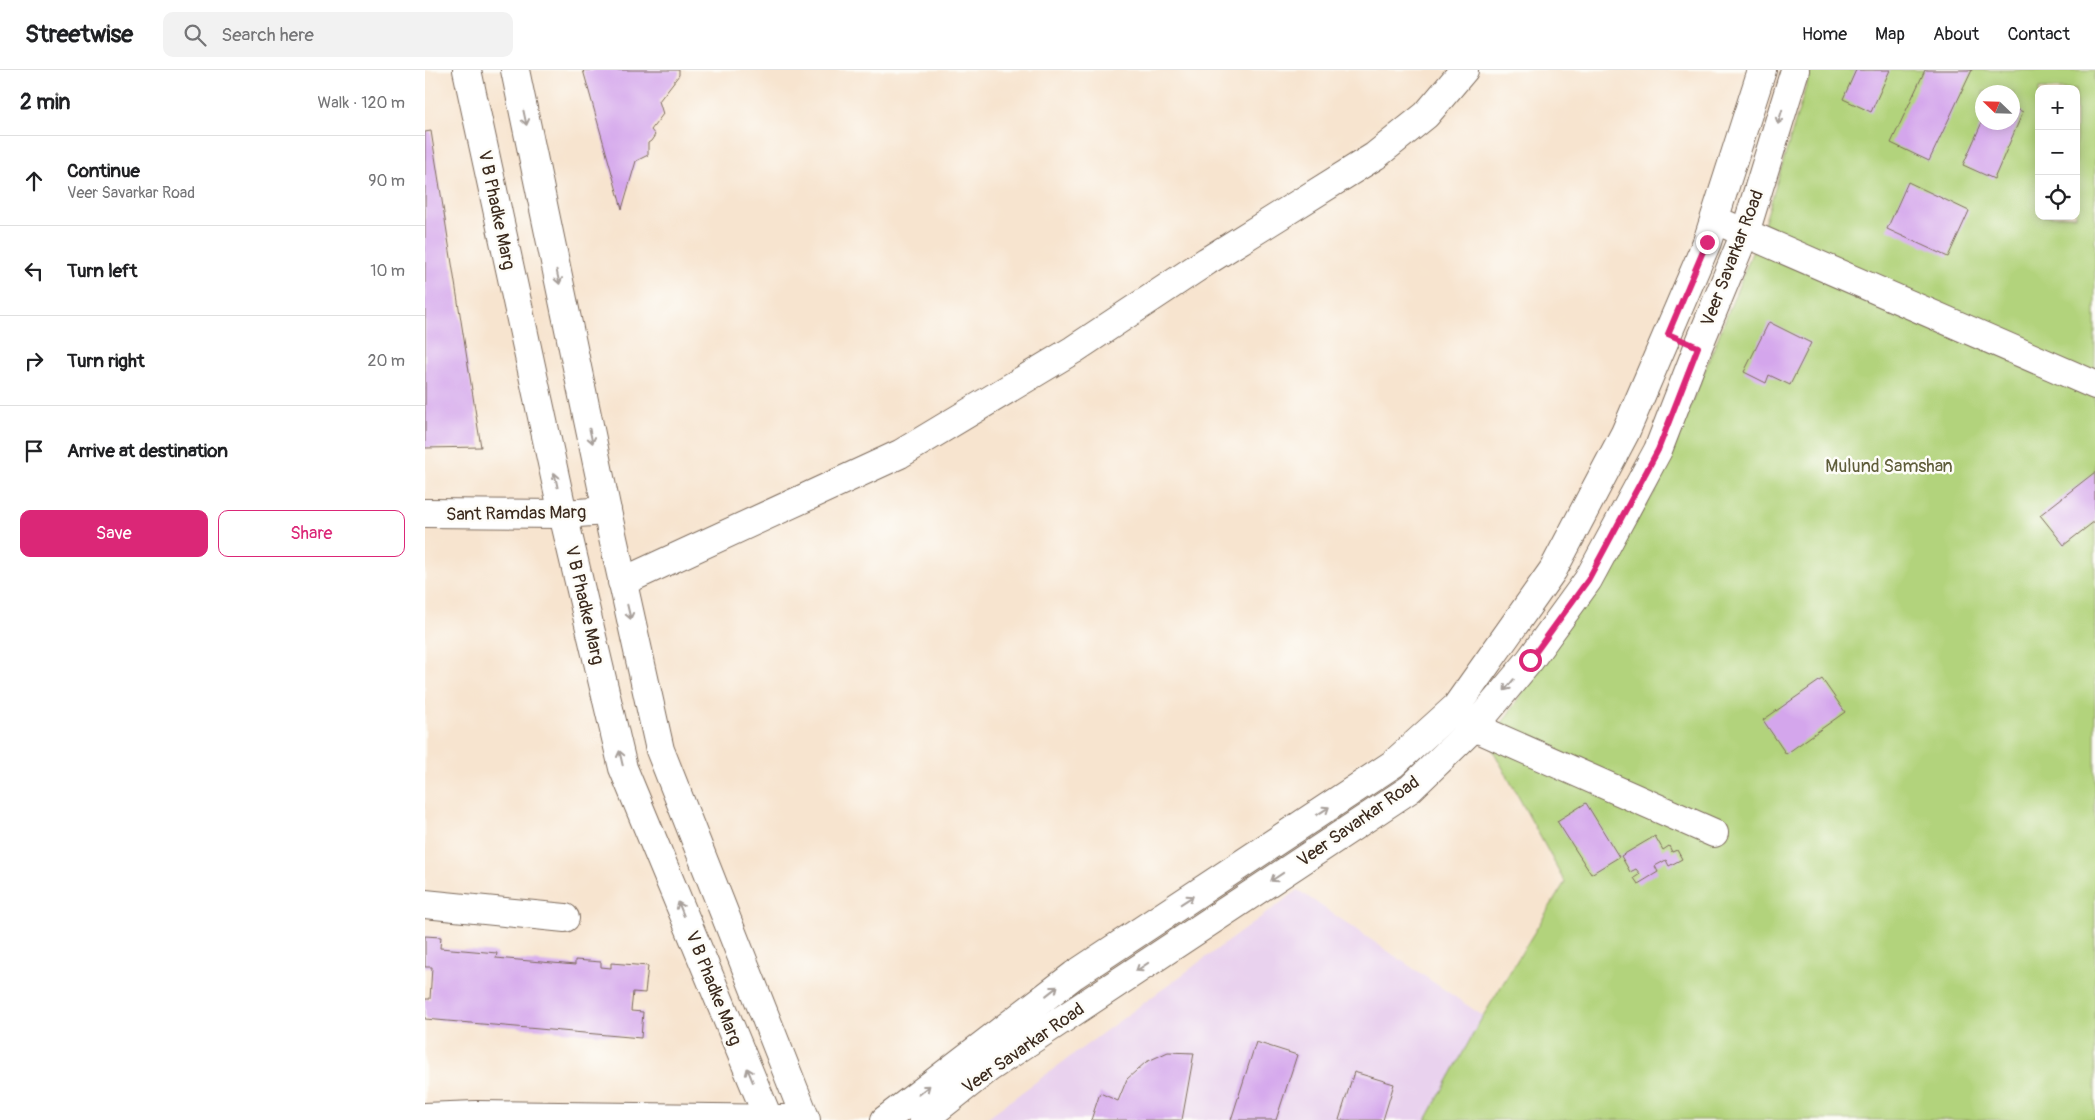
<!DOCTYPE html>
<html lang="en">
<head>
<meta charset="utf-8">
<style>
	body { margin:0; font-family:Pangolin,sans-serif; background:#f2f2f2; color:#202124 }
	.controls { position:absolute; right:15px; top:15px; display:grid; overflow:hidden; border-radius:10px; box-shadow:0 2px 12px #0003 }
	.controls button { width:45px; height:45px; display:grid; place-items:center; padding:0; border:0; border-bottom:1px solid #e0e0e0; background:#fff; color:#202124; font:25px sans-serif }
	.compass { position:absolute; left:1550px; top:15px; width:45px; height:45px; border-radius:50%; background:#fff; box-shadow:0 2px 12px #0003; rotate:293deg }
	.stop { position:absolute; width:15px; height:15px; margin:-11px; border:4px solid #db2777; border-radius:50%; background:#fff }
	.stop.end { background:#db2777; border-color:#fff; box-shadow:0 1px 5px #0008 }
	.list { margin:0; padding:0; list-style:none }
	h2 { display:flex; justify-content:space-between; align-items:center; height:65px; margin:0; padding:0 20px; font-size:21px }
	h2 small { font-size:16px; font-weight:400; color:#757577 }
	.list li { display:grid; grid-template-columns:32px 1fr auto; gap:15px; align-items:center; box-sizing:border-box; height:90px; padding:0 20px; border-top:1px solid #e0e0e0 }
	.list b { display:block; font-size:19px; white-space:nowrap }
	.list p { margin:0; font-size:16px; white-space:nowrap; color:#757577 }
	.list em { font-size:16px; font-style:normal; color:#757577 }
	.actions { display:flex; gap:10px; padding:15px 20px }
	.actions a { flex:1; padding:11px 0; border:1px solid #db2777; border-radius:10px; text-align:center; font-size:18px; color:#db2777 }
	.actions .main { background:#db2777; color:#fff }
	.icon { flex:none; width:28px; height:28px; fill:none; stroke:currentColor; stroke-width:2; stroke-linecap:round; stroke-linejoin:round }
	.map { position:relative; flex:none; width:1670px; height:1050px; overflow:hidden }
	header { display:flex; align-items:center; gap:30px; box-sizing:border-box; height:70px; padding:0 25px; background:#fff; border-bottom:1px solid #e0e0e0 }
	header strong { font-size:24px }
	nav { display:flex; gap:28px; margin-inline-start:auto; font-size:18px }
	.search { width:350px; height:45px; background:#f2f2f2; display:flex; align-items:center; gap:12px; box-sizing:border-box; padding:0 18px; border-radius:10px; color:#757577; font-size:19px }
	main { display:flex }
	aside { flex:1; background:#fff }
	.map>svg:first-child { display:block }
	.built { fill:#e9d2ee }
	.green { fill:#b2d37b; stroke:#767e4c; fill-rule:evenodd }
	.building { fill:#d4a6ec }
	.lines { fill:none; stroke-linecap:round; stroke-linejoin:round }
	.minor-casing { stroke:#7d6b5c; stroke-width:30 }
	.minor { stroke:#fff; stroke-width:28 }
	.oneway { stroke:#a79f9a }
	.route { stroke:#db2777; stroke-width:6 }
	.labels { text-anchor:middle; stroke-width:5; stroke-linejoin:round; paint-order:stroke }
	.street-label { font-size:18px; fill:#3b2a1e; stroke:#fdfcf7 }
	.park-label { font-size:18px; fill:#5f5d3a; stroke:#fdfcf7 }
</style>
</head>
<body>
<header>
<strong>Streetwise</strong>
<div class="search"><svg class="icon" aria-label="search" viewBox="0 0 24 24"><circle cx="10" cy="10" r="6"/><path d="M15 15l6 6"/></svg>Search here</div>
<nav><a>Home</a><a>Map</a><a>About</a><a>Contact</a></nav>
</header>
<main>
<aside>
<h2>2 min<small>Walk · 120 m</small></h2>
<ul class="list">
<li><svg class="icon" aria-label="ahead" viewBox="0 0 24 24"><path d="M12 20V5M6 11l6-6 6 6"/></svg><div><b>Continue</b><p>Veer Savarkar Road</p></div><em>90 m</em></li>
<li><svg class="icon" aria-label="left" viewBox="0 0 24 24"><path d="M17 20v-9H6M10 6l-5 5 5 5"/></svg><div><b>Turn left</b></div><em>10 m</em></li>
<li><svg class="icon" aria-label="right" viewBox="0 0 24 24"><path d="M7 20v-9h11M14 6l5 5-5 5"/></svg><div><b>Turn right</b></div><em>20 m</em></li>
<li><svg class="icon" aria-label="arrive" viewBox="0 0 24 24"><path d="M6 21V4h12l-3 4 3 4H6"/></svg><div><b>Arrive at destination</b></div></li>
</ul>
<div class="actions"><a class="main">Save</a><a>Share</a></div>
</aside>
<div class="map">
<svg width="1670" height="1050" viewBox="0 0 1670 1050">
	<rect width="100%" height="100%" fill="#fdfcf7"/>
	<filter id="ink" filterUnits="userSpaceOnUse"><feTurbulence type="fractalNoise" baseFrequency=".02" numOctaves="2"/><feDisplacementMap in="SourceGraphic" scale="10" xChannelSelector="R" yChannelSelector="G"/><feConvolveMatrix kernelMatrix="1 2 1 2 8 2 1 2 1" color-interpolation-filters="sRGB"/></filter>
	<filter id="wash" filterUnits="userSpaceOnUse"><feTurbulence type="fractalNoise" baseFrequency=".0096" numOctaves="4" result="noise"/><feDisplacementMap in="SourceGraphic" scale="20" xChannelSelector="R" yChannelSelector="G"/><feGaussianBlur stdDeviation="1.12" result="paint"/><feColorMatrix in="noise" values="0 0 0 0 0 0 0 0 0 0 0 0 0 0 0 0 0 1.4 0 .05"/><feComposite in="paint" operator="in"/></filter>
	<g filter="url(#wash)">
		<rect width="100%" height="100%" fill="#f7e4cf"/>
		<!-- built -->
		<path class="built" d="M873,820L1058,946L1001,1050H559Z"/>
		<!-- green -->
		<path class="green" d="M1386,0H1670V1050H1001L1058,946L1140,812L1064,673L1233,417L1341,148ZM1614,19H1651V146H1614ZM1558,22H1588V52H1558Z"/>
		<g id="blocks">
			<!-- building -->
			<g class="building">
				<path d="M158,0H254V5L234,31L238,44L226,60L230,65L226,71L223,73V85L211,91L197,139Z"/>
				<path d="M1431,0H1465L1446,42L1418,29Z"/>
				<path d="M1500,0H1547L1504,91L1466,73Z"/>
				<path d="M1588,37L1598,42L1569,109L1538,95L1557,52H1588Z"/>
				<path d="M6,61L56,377L0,378V62Z"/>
				<path d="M1483,112L1544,141L1523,187L1462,159Z"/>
				<path d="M1344,252L1386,273L1365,315L1344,305L1341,313L1319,302Z"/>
				<path d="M1670,402V451L1639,475L1615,445Z"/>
				<path d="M1397,609L1420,642L1361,684L1338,650Z"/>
				<path d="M1161,733L1194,787L1166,804L1132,751Z"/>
				<path d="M1230,766L1238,780L1244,776L1247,782L1252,780L1257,789L1244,796L1241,790L1230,796L1233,802L1213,814L1209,808L1215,804L1211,799L1205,802L1196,786Z"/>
				<path d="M0,866L16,867L15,878L72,883L71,888L150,895V890L176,892V897L186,898V893L223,896L220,923L208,922L206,941L218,942L216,968L0,949V929H5L7,897H0Z"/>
				<path d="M831,972L872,985L851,1050H806Z"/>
				<path d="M743,982L769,983L757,1050H666L675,1023L693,1031L702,1009L721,992Z"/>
				<path d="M929,1002L969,1014L958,1050H914Z"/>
			</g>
		</g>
	</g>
	<g filter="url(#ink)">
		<use href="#blocks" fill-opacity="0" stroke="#7d6b5c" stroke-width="1"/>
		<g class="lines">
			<!-- minor casing -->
			<g class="minor-casing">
				<g id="minor">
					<path d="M42,0L138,444L198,698L344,1050"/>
					<path d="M90,0L182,441L235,680L381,1050"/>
					<path d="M1302,155L1670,315"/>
					<path d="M0,443L138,444L182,441"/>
					<path d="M197,512L475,384L648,280L782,191L950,86L1001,45L1039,0"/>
					<path d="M1038,645L1049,657L1289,763"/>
					<path d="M0,834L140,848"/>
					<path d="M0,1047L51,1045L359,1049"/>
					<path d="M460,1050L649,905L968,694L1031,637L1128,500L1200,363L1282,172L1337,0"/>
					<path d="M498,1050L564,998L985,719L1049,657L1105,590L1163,510L1233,380L1273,277L1320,163L1370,0"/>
				</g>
			</g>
			<!-- minor -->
			<use href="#minor" class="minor"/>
		</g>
		<!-- one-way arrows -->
		<defs><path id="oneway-shaft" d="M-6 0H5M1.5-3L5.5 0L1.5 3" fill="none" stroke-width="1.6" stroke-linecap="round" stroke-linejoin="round" transform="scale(1.25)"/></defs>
		<g class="oneway">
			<use href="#oneway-shaft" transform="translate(1355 47) rotate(107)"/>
			<use href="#oneway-shaft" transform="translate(100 48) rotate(78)"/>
			<use href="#oneway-shaft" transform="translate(133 207) rotate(78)"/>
			<use href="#oneway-shaft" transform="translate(166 366) rotate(78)"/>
			<use href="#oneway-shaft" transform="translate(131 410) rotate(-102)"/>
			<use href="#oneway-shaft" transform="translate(204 542) rotate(77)"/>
			<use href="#oneway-shaft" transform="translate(1084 615) rotate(130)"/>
			<use href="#oneway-shaft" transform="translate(196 688) rotate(-103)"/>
			<use href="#oneway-shaft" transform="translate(898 741) rotate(-33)"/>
			<use href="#oneway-shaft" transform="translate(852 807) rotate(146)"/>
			<use href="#oneway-shaft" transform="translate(762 830) rotate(-33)"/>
			<use href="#oneway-shaft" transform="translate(256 839) rotate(-112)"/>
			<use href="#oneway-shaft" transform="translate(717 897) rotate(146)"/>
			<use href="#oneway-shaft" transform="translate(627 921) rotate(-38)"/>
			<use href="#oneway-shaft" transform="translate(325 1005) rotate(-112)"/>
			<use href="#oneway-shaft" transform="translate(499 1020) rotate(-38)"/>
		</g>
	</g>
	<g class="lines" filter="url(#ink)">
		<!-- route -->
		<path class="route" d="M1105,590L1163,510L1233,380L1273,277L1243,264L1282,172"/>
	</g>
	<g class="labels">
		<!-- street labels -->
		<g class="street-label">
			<text transform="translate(72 140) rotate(78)" y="6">V B Phadke Marg</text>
			<text transform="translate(1307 188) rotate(-69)" y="6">Veer Savarkar Road</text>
			<text transform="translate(91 443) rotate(-1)" y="6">Sant Ramdas Marg</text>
			<text transform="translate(160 535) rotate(77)" y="6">V B Phadke Marg</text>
			<text transform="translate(933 751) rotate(-35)" y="6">Veer Savarkar Road</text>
			<text transform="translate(289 918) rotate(68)" y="6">V B Phadke Marg</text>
			<text transform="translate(598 978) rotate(-35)" y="6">Veer Savarkar Road</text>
		</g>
		<!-- park labels -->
		<g class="park-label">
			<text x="1464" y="402">Mulund Samshan</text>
		</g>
	</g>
</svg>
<div class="controls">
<button>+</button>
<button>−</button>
<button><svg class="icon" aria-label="locate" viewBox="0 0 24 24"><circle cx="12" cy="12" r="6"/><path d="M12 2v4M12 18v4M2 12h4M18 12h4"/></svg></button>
</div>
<svg class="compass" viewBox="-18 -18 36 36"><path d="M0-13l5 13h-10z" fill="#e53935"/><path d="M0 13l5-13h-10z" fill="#757577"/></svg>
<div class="stop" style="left:1105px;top:590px"></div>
<div class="stop end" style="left:1282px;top:172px"></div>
</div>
</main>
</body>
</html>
